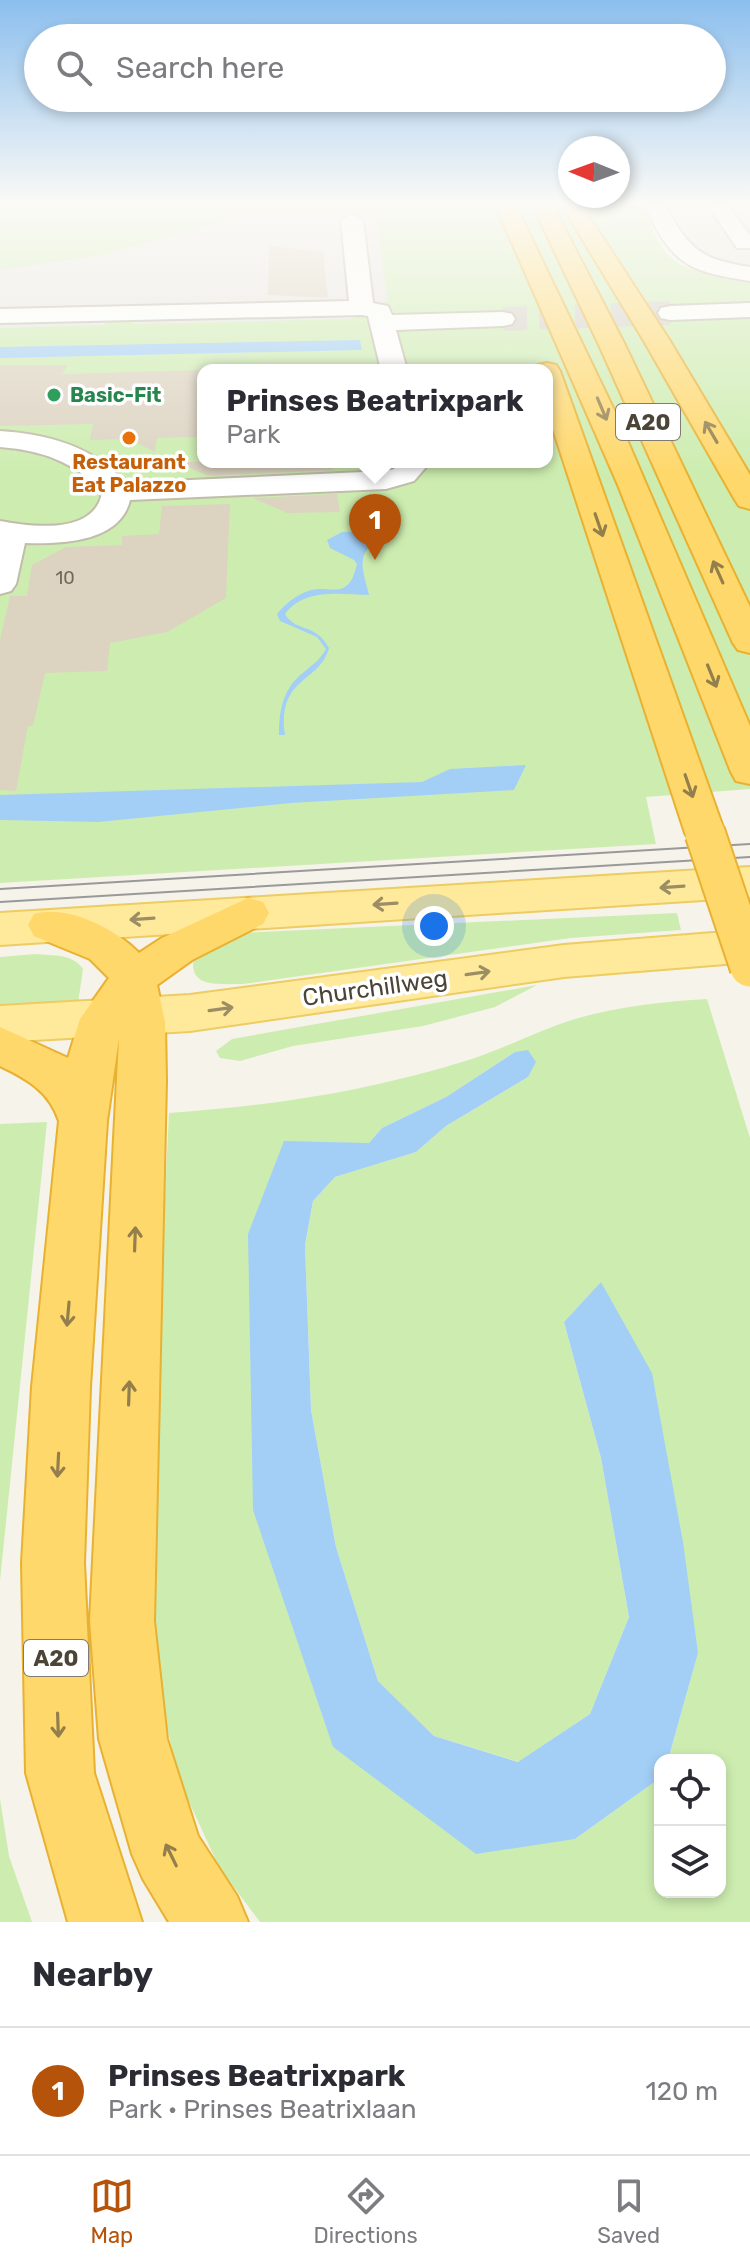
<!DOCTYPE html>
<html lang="en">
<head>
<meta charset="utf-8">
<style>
	body { margin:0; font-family:Rubik,sans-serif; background:#f2f2f3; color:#2b2b33 }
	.controls { position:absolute; right:24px; bottom:24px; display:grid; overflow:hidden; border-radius:16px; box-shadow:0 4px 12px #0003 }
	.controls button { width:72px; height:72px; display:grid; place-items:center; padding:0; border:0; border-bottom:2px solid #e1e1e2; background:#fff; color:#2b2b33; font:40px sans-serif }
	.compass { position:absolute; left:558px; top:136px; width:72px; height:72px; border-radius:50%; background:#fff; box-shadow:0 4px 12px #0003; rotate:271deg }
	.you { position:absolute; left:434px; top:926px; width:28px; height:28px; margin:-20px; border:6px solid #fff; border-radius:50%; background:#1a73e8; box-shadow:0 0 0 12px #1a73e833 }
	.badge { display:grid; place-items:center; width:52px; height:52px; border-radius:50%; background:#b45309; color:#fff; font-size:26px; font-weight:700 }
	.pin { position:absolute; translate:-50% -66px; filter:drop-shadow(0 2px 4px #0008) }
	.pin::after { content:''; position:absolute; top:42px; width:28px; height:24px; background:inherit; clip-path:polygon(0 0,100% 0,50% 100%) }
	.popup { position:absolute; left:197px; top:364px; width:356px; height:104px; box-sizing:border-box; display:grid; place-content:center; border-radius:16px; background:#fff; filter:drop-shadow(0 2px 6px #0005); font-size:26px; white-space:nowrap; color:#7c7c81 }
	.popup b { font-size:30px; color:#2b2b33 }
	.popup::after { content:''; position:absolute; left:50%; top:100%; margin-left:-16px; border:16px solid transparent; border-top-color:#fff }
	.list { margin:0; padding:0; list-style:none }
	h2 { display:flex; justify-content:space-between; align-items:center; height:104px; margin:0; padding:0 32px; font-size:34px }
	h2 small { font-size:26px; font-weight:400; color:#7c7c81 }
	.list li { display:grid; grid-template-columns:52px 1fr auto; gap:24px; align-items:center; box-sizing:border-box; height:128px; padding:0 32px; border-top:2px solid #e1e1e2 }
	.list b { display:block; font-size:30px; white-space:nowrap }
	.list p { margin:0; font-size:26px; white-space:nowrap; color:#7c7c81 }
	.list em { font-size:26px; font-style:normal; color:#7c7c81 }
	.icon { flex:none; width:44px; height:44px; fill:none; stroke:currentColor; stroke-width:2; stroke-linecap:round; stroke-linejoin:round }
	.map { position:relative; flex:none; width:750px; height:1922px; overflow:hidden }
	.search { position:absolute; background:#fff; box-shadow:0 4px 12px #0003; left:24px; right:24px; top:24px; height:88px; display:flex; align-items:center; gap:20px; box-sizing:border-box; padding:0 28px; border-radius:44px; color:#7c7c81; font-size:30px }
	.sheet { height:232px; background:#fff }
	nav { display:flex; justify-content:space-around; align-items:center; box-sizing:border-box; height:112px; border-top:2px solid #e1e1e2; background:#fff; font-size:22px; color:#7c7c81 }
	nav a { display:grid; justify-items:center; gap:4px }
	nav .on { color:#b45309 }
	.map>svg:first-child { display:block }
	.residential { fill:#eae6d8 }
	.green { fill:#cdedb0; fill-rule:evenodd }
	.parking { fill:#e7e5e2 }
	.water { fill:#a3cff6 }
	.building { fill:#dcd3c1 }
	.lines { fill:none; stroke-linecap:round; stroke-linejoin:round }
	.minor-tunnel { stroke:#d4d0c6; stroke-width:24; stroke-dasharray:24 12; stroke-linecap:butt }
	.minor-casing { stroke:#c2bcab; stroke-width:4 }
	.major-casing { stroke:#edcc61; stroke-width:4 }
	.highway-casing { stroke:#e9b131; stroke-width:4 }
	.minor { fill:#fff; fill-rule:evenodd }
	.major { fill:#ffe99a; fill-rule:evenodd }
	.highway { fill:#ffd86c; fill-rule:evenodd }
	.tram { stroke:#999; stroke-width:2 }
	.highway-bridge-casing { stroke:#e9b131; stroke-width:43; stroke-linecap:butt }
	.highway-bridge { stroke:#ffd86c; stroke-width:39 }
	.oneway { stroke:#937f4c }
	.oneway2 { stroke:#9c8e64 }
	.leisure-dot { fill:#2e9e5b; stroke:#fff; stroke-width:3 }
	.food-dot { fill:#e8710a; stroke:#fff; stroke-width:3 }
	.labels { text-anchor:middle; stroke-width:7; stroke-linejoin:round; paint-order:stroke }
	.far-number-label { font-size:18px; fill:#6f685a }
	.far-leisure-label { font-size:20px; font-weight:bold; fill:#27864d; stroke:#fff; text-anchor:start }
	.far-food-label { font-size:20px; font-weight:bold; fill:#c56008; stroke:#fff }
	.shield { fill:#fff; stroke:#817c73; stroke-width:2 }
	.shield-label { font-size:22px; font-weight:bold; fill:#4b4437 }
	.street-label { font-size:24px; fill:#4b4437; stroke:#fff }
</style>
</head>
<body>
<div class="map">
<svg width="750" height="1922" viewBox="0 0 750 1922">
	<rect width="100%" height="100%" fill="#f6f3ea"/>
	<!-- residential -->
	<path class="residential" d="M667,204H750V328L724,292Z"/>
	<!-- green -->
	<g class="green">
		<path d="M0,204H640C650,219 655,240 667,254C685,274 725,277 750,282V789L646,797L656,844L0,883ZM203,370H547V462H203Z"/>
		<path d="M677,913L681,930L571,938L243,984C215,984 185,989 195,951L237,933Z"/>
		<path d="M35,954C53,956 72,953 83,969L78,1003L0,1004V957Z"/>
		<path d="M537,985L495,1007L423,1026L293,1046L240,1061L220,1058L216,1051L232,1039Z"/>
		<path d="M707,999L750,1138V1922H260L219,1867L179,1780L154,1669L148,1548L169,1113C270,1106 364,1092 462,1062C500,1051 536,1031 575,1019C616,1007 665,1001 707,999ZM515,1052L528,1077L446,1126L416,1152L335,1177L313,1201L305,1245L311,1410L336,1547L378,1681L434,1736L519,1762L590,1714L629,1617L601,1458L564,1322L601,1283L698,1653L668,1760H720V1892H660V1778L575,1839L333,1747L248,1234L369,1143L382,1128L446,1097Z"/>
		<path d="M47,1122L0,1581V1124Z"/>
		<path d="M0,1799L9,1856L32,1922H0Z"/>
	</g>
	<!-- parking -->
	<path class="parking" d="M353,212L376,217L388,300L351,319L133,324V319H106L105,325L0,328V270L98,256L255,213Z"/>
	<!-- water -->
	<g class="water">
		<path d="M360,340L362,350L0,358V347Z"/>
		<path d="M364,531L369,533L371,545C356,558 365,577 369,595C340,594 304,588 285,614C296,633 315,622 329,648C319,684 277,676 285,735H279C279,710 283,688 304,672C313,664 320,660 326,649L317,637L280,621L277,614C285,604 296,595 308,591C329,583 348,604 357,564L354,560L330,548L327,540L342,532Z"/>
		<path d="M526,765L514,790L291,803L98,822L0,820V795L422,782L450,769Z"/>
		<path d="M528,1050L536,1062L528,1077L446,1126L416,1152L335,1177L313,1201L305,1245L311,1410L336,1547L378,1681L434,1736L518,1762L590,1714L629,1617L601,1458L564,1322L601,1282L652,1373L683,1542L698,1653L668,1760H660V1778L575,1839L476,1854L333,1747L253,1510L248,1234L284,1141L369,1143L382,1128L446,1097L515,1052Z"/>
	</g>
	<!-- building -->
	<g class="building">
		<path d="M269,246L323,252L328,298L268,295Z"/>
		<path d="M0,365H68L62,374L203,370L200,437L157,438L155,452L129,439L90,440L93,424L0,426Z"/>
		<path d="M177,462H332L333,470L208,476Z"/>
		<path d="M337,494L340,512L287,513L253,498Z"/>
		<path d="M230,504L226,598L167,632L110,643L107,671L45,673L33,726H28L16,791L0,790V640L10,596H27L32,565L66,547L122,545V536L159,534L162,506Z"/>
	</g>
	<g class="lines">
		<!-- minor-tunnel -->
		<path class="minor-tunnel" d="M503,319L670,313"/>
		<!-- minor casing -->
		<g class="minor-casing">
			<g id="minor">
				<path d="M644,204H664C690,249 698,259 750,267V281C686,271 672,264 644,204Z"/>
				<path d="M707,204H727L750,235V248H737Z"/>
				<path d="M352,214L363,220L373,303L388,306L392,315L503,312L512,314L515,319L512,324L503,326L396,330L407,370H381L368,316L362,315L0,323V309L349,301L341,220Z"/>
				<path d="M750,303V317L670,320L661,318L658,313L661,308L670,306Z"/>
				<path d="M0,431C47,434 94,446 125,483L385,471L394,469L399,462H427V466L414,481L386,489L130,500C120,543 60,544 25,543L16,584L11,591L0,594V521C32,527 94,535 102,493C76,461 39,450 0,447Z"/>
			</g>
		</g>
		<!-- major casing -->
		<g class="major-casing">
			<g id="major">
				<path d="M750,867V897L0,945V913Z"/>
				<path d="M750,930V962L564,977L190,1031L0,1042V1006L190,995L564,945Z"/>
			</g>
		</g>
		<!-- highway casing -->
		<g class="highway-casing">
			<g id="highway">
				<path d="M495,204H515L616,414L750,726V784L736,781L731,772L618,485Z"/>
				<path d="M532,204H552L625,345L750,607V653L738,650L733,643L599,345Z"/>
				<path d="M561,204H581L670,341L750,475V509L739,506L735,500L644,341Z"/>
				<path d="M547,363L556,365L560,371L725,833L719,843L705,847L691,843L685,833L547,411V370H535L538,365Z"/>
				<path d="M248,898L263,902L269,913L263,924L192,960L157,985L165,1022L166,1081L154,1621L167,1739L198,1836L237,1896L248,1922H169L143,1879L132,1854L99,1739L90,1621L119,1038L107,1121L90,1387L84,1563L94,1773L142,1922H68L26,1773L22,1563L32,1387L59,1121C49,1091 27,1079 0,1066V1027L68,1058L80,1019L109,978L90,959L34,936L28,925L34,914C67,904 116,929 139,953L162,938Z"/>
			</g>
		</g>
		<!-- minor -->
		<use href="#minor" class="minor"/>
		<!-- major -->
		<use href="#major" class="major"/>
		<!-- highway -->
		<use href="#highway" class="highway"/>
		<!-- tram -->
		<g class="tram">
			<path d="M0,889L750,844"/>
			<path d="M0,902L750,857"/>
		</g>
		<!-- highway-bridge casing -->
		<g class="highway-bridge-casing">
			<path id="highway-bridge" d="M705,833L750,967"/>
		</g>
		<!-- highway-bridge -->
		<use href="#highway-bridge" class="highway-bridge"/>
	</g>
	<!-- one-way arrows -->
	<defs><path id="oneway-shaft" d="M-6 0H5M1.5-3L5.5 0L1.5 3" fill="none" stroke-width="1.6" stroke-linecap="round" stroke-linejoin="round" transform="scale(2)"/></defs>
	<g class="oneway">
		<use href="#oneway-shaft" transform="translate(602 409) rotate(67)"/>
		<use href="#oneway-shaft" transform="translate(711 432) rotate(-120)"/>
		<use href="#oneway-shaft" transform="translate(599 525) rotate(71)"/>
		<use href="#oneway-shaft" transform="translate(718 572) rotate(-114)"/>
		<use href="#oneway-shaft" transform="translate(712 676) rotate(68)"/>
		<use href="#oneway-shaft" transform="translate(689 786) rotate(71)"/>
		<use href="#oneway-shaft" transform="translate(135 1239) rotate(-88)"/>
		<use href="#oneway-shaft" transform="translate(68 1314) rotate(95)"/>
		<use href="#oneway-shaft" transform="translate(129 1393) rotate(-88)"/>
		<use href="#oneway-shaft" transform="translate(58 1465) rotate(93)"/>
		<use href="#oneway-shaft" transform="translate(58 1725) rotate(88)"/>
		<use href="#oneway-shaft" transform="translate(171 1855) rotate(-116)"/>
	</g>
	<g class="oneway2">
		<use href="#oneway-shaft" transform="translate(672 887) rotate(176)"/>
		<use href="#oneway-shaft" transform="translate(385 904) rotate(176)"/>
		<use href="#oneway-shaft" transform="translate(142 919) rotate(176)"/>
		<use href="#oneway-shaft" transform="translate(478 973) rotate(-8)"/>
		<use href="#oneway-shaft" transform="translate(221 1009) rotate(-8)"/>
	</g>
	<!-- sky -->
	<linearGradient id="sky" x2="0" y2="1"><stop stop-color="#8cbfee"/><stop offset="0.43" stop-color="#fbfaf6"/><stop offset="1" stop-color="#fbfaf6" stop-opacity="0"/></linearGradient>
	<rect width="750" height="473" fill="url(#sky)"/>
	<!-- markers -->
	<circle class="leisure-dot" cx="54" cy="395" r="8"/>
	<circle class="food-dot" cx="129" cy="438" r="8"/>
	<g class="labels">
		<!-- far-number labels -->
		<g class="far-number-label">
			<text x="65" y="584">10</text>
		</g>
		<!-- far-leisure labels -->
		<g class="far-leisure-label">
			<text x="70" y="402">Basic-Fit</text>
		</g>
		<!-- far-food labels -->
		<g class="far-food-label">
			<text x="129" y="469">Restaurant<tspan x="129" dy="23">Eat Palazzo</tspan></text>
		</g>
		<!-- shield labels -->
		<g class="shield">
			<rect x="616" y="404" width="64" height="36" rx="6"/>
			<rect x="24" y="1640" width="64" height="36" rx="6"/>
		</g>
		<g class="shield-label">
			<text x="648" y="430">A20</text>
			<text x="56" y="1666">A20</text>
		</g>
		<!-- street labels -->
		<g class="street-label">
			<text transform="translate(375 988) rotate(-8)" y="8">Churchillweg</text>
		</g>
	</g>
</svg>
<div class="controls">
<button><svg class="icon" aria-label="locate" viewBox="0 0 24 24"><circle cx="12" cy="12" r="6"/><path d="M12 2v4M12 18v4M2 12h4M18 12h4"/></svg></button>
<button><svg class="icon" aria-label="layers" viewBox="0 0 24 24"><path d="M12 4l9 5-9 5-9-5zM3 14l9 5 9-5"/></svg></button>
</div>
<svg class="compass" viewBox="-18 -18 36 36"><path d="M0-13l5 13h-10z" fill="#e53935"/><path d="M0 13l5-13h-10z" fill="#7c7c81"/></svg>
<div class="you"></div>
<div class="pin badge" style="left:375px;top:560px">1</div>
<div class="popup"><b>Prinses Beatrixpark</b>Park</div>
<div class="search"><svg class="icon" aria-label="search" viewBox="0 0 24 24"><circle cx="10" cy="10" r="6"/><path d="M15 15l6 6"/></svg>Search here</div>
</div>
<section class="sheet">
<h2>Nearby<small></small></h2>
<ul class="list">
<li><span class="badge">1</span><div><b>Prinses Beatrixpark</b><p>Park · Prinses Beatrixlaan</p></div><em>120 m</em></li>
</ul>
</section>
<nav>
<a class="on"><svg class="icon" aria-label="map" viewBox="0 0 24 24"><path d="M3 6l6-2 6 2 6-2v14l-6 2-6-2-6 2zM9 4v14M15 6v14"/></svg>Map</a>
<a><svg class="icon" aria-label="directions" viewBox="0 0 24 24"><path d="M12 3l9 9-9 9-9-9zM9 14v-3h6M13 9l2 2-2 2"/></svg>Directions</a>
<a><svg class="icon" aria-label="saved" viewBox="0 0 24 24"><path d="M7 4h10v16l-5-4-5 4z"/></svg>Saved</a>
</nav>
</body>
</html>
